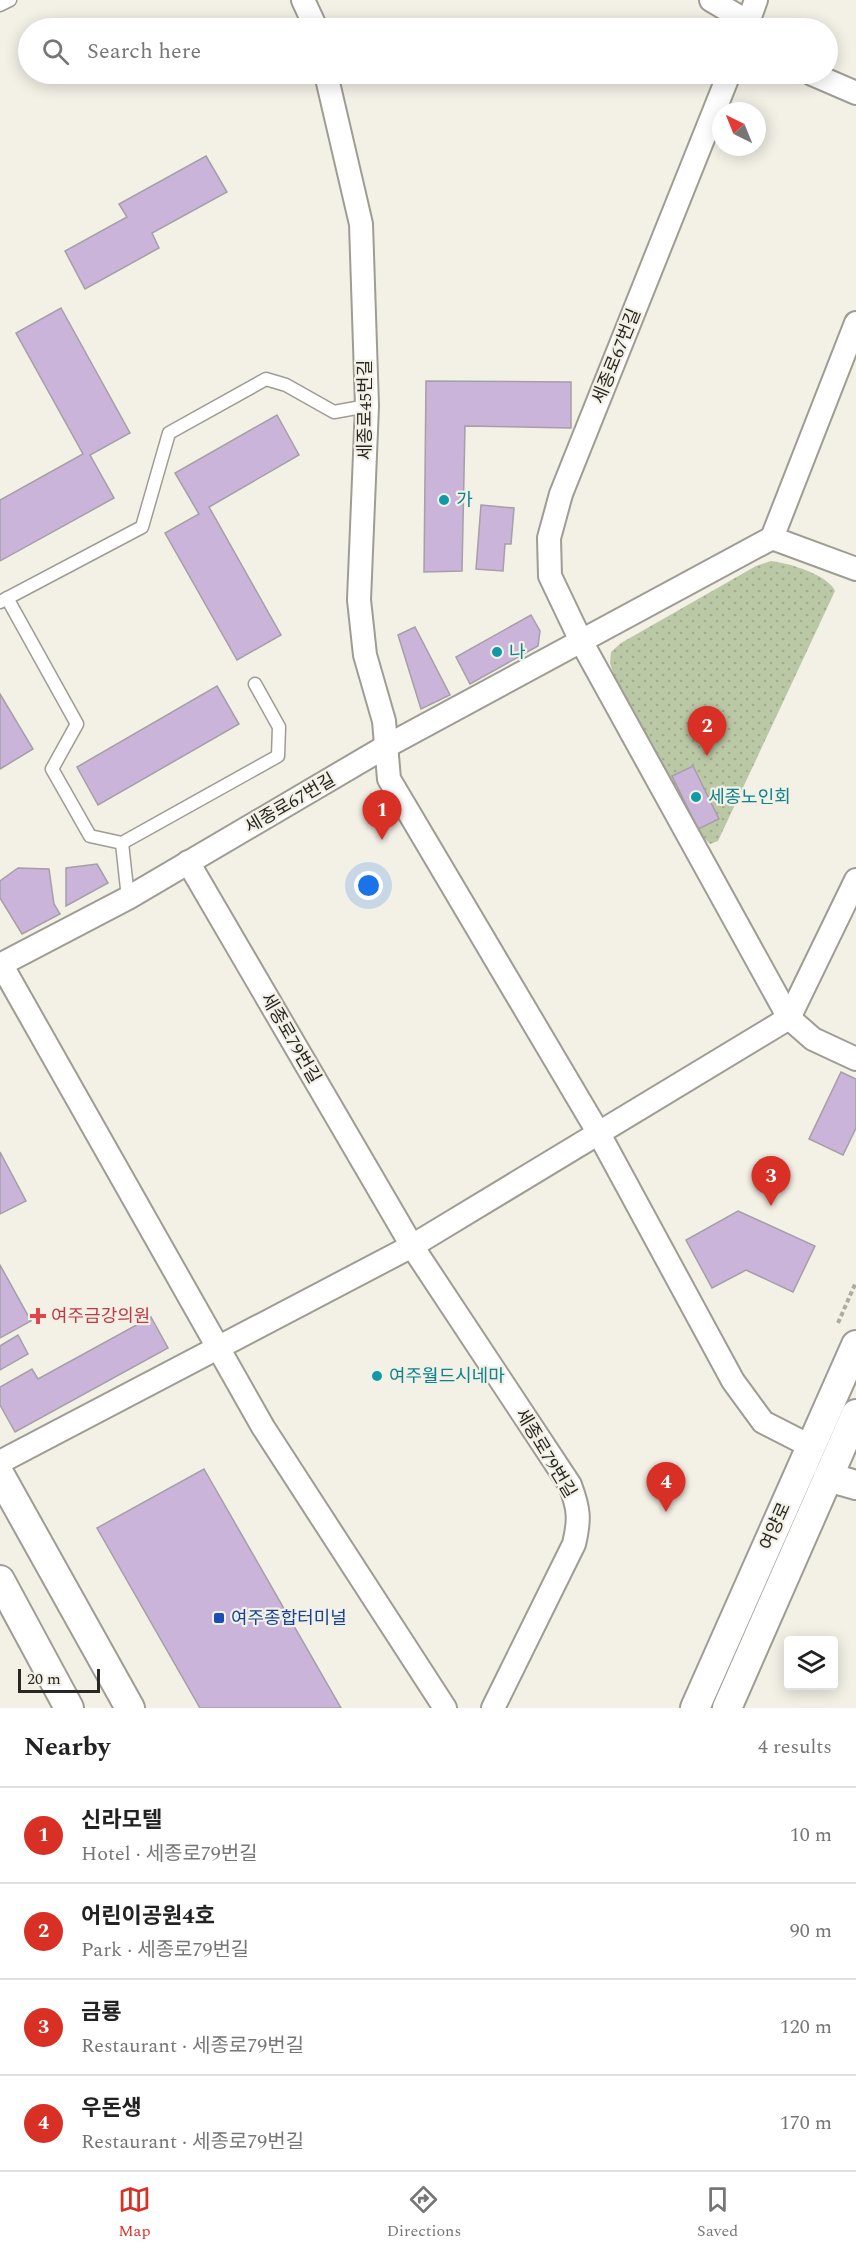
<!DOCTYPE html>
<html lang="en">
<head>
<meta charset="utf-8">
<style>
	body { margin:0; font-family:Spectral,"Noto Sans KR",serif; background:#f6f6f6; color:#222 }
	.controls { position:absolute; right:18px; bottom:18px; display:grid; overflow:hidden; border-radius:6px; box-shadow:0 3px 15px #0003 }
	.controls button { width:54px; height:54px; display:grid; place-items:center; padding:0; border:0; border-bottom:2px solid #e0e0e0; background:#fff; color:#222; font:30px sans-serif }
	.compass { position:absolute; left:712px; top:102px; width:54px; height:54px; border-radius:50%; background:#fff; box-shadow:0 3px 15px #0003; rotate:317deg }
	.scale { position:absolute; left:18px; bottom:15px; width:82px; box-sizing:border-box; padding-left:6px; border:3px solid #282724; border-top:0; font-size:16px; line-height:21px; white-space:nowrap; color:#282724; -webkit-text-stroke:4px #f3f0e6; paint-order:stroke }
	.you { position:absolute; left:369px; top:886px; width:21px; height:21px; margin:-15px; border:4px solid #fff; border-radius:50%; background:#1a73e8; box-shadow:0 0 0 9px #1a73e833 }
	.badge { display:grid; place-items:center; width:39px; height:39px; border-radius:50%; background:#d93025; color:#fff; font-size:20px; font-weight:700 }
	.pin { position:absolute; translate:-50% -50px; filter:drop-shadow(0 2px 3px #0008) }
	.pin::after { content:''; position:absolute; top:32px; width:21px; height:18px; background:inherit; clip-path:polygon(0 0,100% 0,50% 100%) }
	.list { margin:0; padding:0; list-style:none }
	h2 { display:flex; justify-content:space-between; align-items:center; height:78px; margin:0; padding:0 24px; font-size:26px }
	h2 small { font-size:20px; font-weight:400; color:#767676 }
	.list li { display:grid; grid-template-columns:39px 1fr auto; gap:18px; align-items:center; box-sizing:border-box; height:96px; padding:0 24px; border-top:2px solid #e0e0e0 }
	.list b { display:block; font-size:22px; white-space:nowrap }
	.list p { margin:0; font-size:20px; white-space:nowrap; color:#767676 }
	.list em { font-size:20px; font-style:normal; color:#767676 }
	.icon { flex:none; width:33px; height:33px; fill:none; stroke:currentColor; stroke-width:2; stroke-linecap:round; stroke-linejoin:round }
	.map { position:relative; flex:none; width:856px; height:1708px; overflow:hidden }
	.search { position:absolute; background:#fff; box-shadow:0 3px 15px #0003; left:18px; right:18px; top:18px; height:66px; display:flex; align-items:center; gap:15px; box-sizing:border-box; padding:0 21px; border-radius:33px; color:#767676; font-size:22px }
	.sheet { height:462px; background:#fff }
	nav { display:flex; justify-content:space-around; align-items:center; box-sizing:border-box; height:84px; border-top:2px solid #e0e0e0; background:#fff; font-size:16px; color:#767676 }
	nav a { display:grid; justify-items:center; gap:3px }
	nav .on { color:#d93025 }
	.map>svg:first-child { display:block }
	.park { fill:url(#park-dots) }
	.building { fill:#cbb4d9; stroke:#a49fa8; stroke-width:1.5 }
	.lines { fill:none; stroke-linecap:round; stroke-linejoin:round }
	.service-casing { stroke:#9f9c93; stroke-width:15 }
	.minor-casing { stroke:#9f9c93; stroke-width:26 }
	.tertiary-casing { stroke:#9f9c93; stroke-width:32 }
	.path { stroke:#aeaba4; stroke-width:4; stroke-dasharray:4.5 3; stroke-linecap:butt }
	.service { stroke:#fff; stroke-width:12 }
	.minor { stroke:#fff; stroke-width:22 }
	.tertiary { stroke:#fff; stroke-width:28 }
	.culture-dot { fill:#0f9aa8; stroke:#f3f0e6; stroke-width:2 }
	.health-dot { fill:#e0444e; stroke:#f3f0e6; stroke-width:2 }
	.transit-dot { fill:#1a4fb4; stroke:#f3f0e6; stroke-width:2 }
	.labels { text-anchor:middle; stroke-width:4.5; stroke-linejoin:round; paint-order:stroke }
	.street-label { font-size:18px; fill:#282724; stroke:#f3f0e6 }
	.culture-label { font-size:18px; fill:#0d838f; stroke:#f3f0e6; text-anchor:start }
	.health-label { font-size:18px; fill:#be3a42; stroke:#f3f0e6; text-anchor:start }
	.transit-label { font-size:18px; fill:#164399; stroke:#f3f0e6; text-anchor:start }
</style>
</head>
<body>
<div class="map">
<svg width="856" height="1708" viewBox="0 0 856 1708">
	<defs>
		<pattern id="park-dots" width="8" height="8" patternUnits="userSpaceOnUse" patternTransform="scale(1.5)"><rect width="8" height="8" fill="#bbc8a5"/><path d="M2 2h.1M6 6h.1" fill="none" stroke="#a1ac8e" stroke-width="1.8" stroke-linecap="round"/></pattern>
	</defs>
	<rect width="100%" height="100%" fill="#f3f0e6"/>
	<!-- park -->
	<path class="park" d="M771,561C789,563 828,575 835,591L718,841L710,844L695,829L616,682L610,663L611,652L621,643L756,566Z"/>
	<!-- building -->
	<g class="building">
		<path d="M206,156L227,192L152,233L159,248L85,289L65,251L127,217L119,204Z"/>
		<path d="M61,308L130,433L90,455L114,498L0,561V500L83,454L16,333Z"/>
		<path d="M426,381L571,382V428L465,426L462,571L424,572Z"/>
		<path d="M277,415L299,455L209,507L281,635L237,660L165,533L199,514L175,473Z"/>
		<path d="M481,505L514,508L511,544H505L503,571L476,569Z"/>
		<path d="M531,615L540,631L538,646L470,684L456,657Z"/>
		<path d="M415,627L450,695L421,709L398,635Z"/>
		<path d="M217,686L239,724L98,805L77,767Z"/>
		<path d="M0,694L33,749L0,769Z"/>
		<path d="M693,766L719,819L698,829L672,776Z"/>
		<path d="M97,864L108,883L66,906V868Z"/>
		<path d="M18,868L49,869L54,904L60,914L22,934L0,898V881Z"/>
		<path d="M841,1072L856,1079V1128L843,1155L809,1139Z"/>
		<path d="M0,1152L26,1201L0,1214Z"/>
		<path d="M738,1211L815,1246L793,1292L746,1270L712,1288L686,1240Z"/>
		<path d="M0,1265L31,1321L0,1338Z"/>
		<path d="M151,1317L168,1348L15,1432L0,1405V1387L32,1369L38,1379Z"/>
		<path d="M18,1335L28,1354L0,1370V1346Z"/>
		<path d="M204,1469L341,1708H200L97,1528Z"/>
	</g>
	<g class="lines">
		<!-- service casing -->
		<g class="service-casing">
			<g id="service">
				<path d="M0,5L10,0"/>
				<path d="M7,598L77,724L52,769L90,836L122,843L278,756L279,727L255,684"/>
				<path d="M0,602L142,527L169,433L266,379L286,385L334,412L367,406"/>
				<path d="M122,843L128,898"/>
			</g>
		</g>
		<!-- minor casing -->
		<g class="minor-casing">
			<g id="minor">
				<path d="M303,0L316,28"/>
				<path d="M711,0L748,22"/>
				<path d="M746,28L756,0"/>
				<path d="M326,74L361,224L367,406L359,600L365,655L384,721L389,779L598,1132L733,1381L763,1422L810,1446"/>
				<path d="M729,74L561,494L549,538L550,576L581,641L789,1018L813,1039L856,1059"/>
				<path d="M812,74L856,93"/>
				<path d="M772,538L856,323"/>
				<path d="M188,862L412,1246L570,1485C579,1509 580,1519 574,1544L493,1708"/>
				<path d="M1,964L263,1427L445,1708"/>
				<path d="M0,965L128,898L385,747L772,538L856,569"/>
				<path d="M0,1462L412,1246L789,1018L856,880"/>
			</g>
		</g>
		<!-- tertiary casing -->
		<g class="tertiary-casing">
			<g id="tertiary">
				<path d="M0,1475L130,1708"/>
				<path d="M828,1477L856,1485"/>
				<path d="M0,1580L69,1708"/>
				<path d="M695,1708L856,1345"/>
				<path d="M727,1708L856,1414"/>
			</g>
		</g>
		<!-- path -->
		<path class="path" d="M838,1323L856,1282"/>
		<!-- service -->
		<use href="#service" class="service"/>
		<!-- minor -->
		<use href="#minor" class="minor"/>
		<!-- tertiary -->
		<use href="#tertiary" class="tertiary"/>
	</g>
	<!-- markers -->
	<g class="culture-dot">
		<circle cx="444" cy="500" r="6"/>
		<circle cx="497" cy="652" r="6"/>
		<circle cx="696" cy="797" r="6"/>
		<circle cx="377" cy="1376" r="6"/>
	</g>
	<path class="health-dot" d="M35 1307h6v6h6v6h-6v6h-6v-6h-6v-6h6z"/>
	<rect class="transit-dot" x="213" y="1612" width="12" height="12" rx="3"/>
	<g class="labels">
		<!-- street labels -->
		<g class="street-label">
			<text transform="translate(616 356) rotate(-68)" y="6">세종로67번길</text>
			<text transform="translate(365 410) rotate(-90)" y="6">세종로45번길</text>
			<text transform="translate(290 803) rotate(-30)" y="6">세종로67번길</text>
			<text transform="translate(291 1038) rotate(60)" y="6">세종로79번길</text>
			<text transform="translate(546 1453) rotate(59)" y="6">세종로79번길</text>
			<text transform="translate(775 1526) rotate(-66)" y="6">여양로</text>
		</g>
		<!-- culture labels -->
		<g class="culture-label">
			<text x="456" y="506">가</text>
			<text x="509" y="658">나</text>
			<text x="708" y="803">세종노인회</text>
			<text x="389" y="1382">여주월드시네마</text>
		</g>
		<!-- health labels -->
		<g class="health-label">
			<text x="51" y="1322">여주금강의원</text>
		</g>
		<!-- transit labels -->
		<g class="transit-label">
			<text x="231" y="1624">여주종합터미널</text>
		</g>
	</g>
</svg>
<div class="controls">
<button><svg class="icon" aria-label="layers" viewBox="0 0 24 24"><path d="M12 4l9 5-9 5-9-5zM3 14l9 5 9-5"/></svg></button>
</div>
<svg class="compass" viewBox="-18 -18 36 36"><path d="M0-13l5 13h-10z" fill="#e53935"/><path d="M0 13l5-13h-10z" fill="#767676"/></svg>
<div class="scale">20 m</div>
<div class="you"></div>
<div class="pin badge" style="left:382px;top:840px">1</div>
<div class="pin badge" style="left:707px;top:756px">2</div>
<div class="pin badge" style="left:771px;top:1206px">3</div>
<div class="pin badge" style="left:666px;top:1512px">4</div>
<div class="search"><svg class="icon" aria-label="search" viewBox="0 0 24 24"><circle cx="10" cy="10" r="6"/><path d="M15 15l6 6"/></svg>Search here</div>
</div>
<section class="sheet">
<h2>Nearby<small>4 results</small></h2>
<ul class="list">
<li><span class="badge">1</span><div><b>신라모텔</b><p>Hotel · 세종로79번길</p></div><em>10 m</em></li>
<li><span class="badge">2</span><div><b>어린이공원4호</b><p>Park · 세종로79번길</p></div><em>90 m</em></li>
<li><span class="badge">3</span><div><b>금룡</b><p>Restaurant · 세종로79번길</p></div><em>120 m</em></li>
<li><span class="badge">4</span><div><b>우돈생</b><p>Restaurant · 세종로79번길</p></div><em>170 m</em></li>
</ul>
</section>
<nav>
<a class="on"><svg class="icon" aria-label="map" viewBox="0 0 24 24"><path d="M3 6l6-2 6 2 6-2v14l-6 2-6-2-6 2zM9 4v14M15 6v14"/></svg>Map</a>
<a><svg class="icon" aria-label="directions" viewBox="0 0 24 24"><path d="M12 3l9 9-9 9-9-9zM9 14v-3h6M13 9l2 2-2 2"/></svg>Directions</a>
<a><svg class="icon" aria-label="saved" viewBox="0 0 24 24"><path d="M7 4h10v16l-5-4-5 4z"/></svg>Saved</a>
</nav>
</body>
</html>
